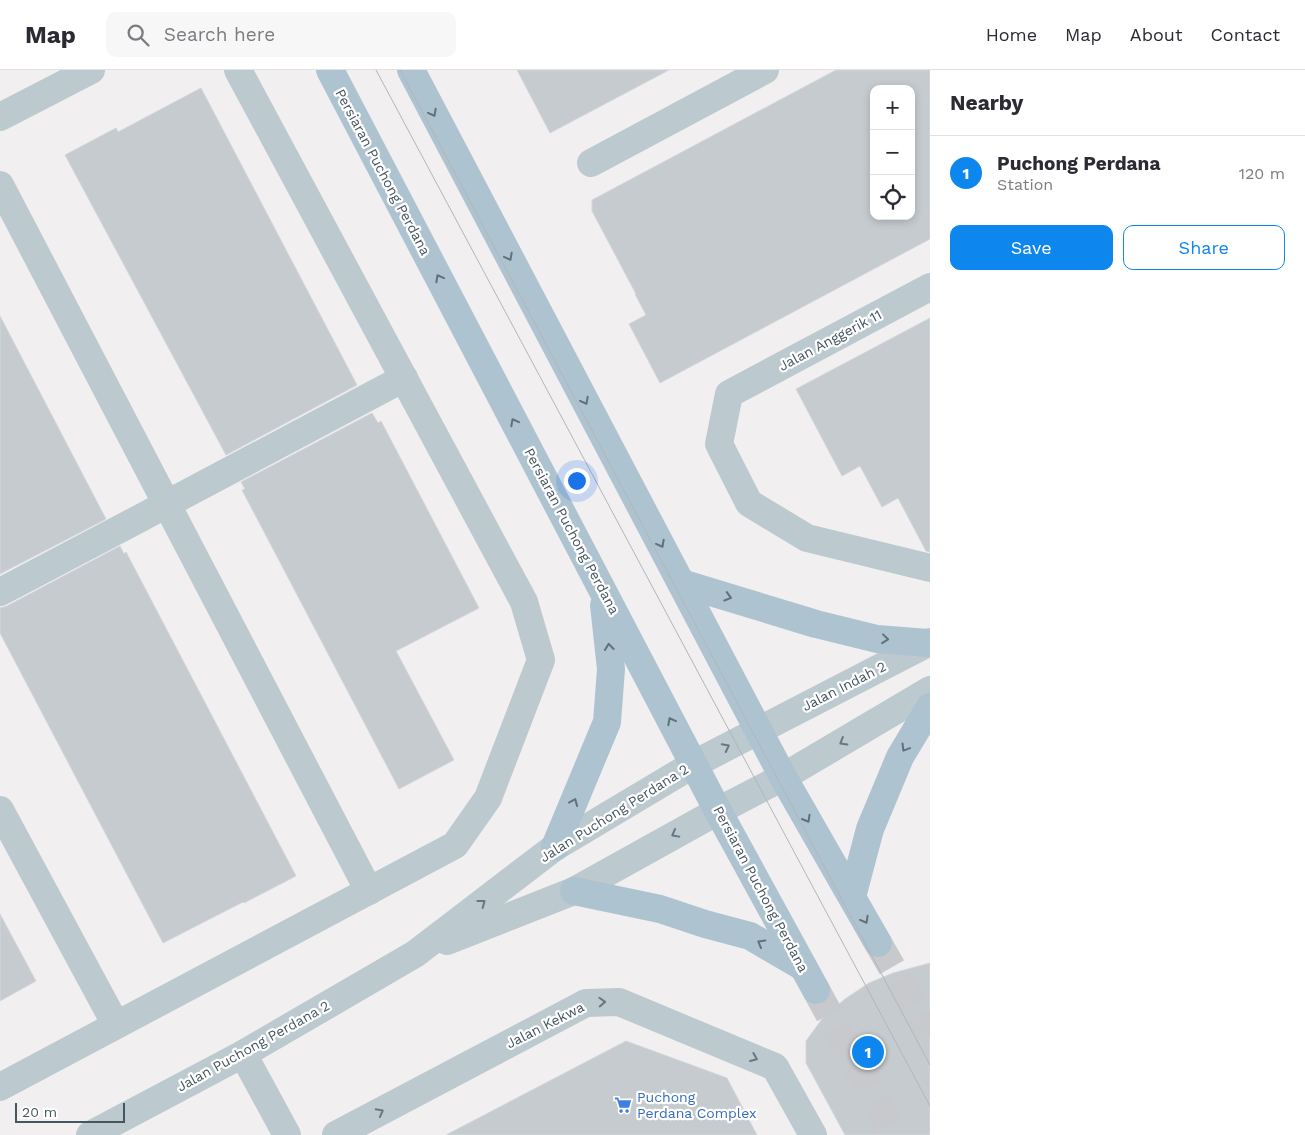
<!DOCTYPE html>
<html lang="en">
<head>
<meta charset="utf-8">
<style>
	body { margin:0; font-family:"Work Sans",sans-serif; background:#f7f7f7; color:#2b2b33 }
	.controls { position:absolute; right:15px; top:15px; display:grid; overflow:hidden; border-radius:10px; box-shadow:0 2px 8px #0003 }
	.controls button { width:45px; height:45px; display:grid; place-items:center; padding:0; border:0; border-bottom:1px solid #e1e1e2; background:#fff; color:#2b2b33; font:25px sans-serif }
	.scale { position:absolute; left:15px; bottom:12px; width:110px; box-sizing:border-box; padding-left:5px; border:2px solid #46565e; border-top:0; font-size:14px; line-height:18px; white-space:nowrap; color:#46565e; -webkit-text-stroke:4px #fff; paint-order:stroke }
	.you { position:absolute; left:576px; top:410px; width:18px; height:18px; margin:-12px; border:4px solid #fff; border-radius:50%; background:#1a73e8; box-shadow:0 0 0 8px #1a73e833 }
	.badge { display:grid; place-items:center; width:32px; height:32px; border-radius:50%; background:#0d87ee; color:#fff; font-size:16px; font-weight:700 }
	.pin { position:absolute; translate:-50% -50%; border:2px solid #fff; box-shadow:0 1px 5px #0006 }
	.list { margin:0; padding:0; list-style:none }
	h2 { display:flex; justify-content:space-between; align-items:center; height:65px; margin:0; padding:0 20px; font-size:21px }
	h2 small { font-size:16px; font-weight:400; color:#7c7c81 }
	.list li { display:grid; grid-template-columns:32px 1fr auto; gap:15px; align-items:center; box-sizing:border-box; height:75px; padding:0 20px; border-top:1px solid #e1e1e2 }
	.list b { display:block; font-size:19px; white-space:nowrap }
	.list p { margin:0; font-size:16px; white-space:nowrap; color:#7c7c81 }
	.list em { font-size:16px; font-style:normal; color:#7c7c81 }
	.actions { display:flex; gap:10px; padding:15px 20px }
	.actions a { flex:1; padding:11px 0; border:1px solid #0d87ee; border-radius:10px; text-align:center; font-size:18px; color:#0d87ee }
	.actions .main { background:#0d87ee; color:#fff }
	.icon { flex:none; width:28px; height:28px; fill:none; stroke:currentColor; stroke-width:2; stroke-linecap:round; stroke-linejoin:round }
	.map { position:relative; flex:none; width:930px; height:1065px; overflow:hidden }
	header { display:flex; align-items:center; gap:30px; box-sizing:border-box; height:70px; padding:0 25px; background:#fff; border-bottom:1px solid #e1e1e2 }
	header strong { font-size:24px }
	nav { display:flex; gap:28px; margin-inline-start:auto; font-size:18px }
	.search { width:350px; height:45px; background:#f7f7f7; display:flex; align-items:center; gap:12px; box-sizing:border-box; padding:0 18px; border-radius:10px; color:#7c7c81; font-size:19px }
	main { display:flex }
	aside { flex:1; background:#fff }
	.map>svg:first-child { display:block }
	.building { fill:#c6cbcf; stroke:#d3d6db; fill-rule:evenodd }
	.lines { fill:none; stroke-linecap:round; stroke-linejoin:round }
	.major-tunnel { stroke:#c7c9cc; stroke-width:28; stroke-dasharray:28 14; stroke-linecap:butt }
	.minor { stroke:#bcc9cf; stroke-width:28 }
	.major { stroke:#aec3d0; stroke-width:28 }
	.tram { stroke:#b1b6ba; stroke-width:1 }
	.oneway { stroke:#60717a }
	.oneway2 { stroke:#697880 }
	.labels { text-anchor:middle; stroke-width:4.5; stroke-linejoin:round; paint-order:stroke }
	.street-label { font-size:14px; fill:#46565e; stroke:#fff }
	.shop-label { font-size:14px; fill:#366cbe; stroke:#fff; text-anchor:start }
</style>
</head>
<body>
<header>
<strong>Map</strong>
<div class="search"><svg class="icon" aria-label="search" viewBox="0 0 24 24"><circle cx="10" cy="10" r="6"/><path d="M15 15l6 6"/></svg>Search here</div>
<nav><a>Home</a><a>Map</a><a>About</a><a>Contact</a></nav>
</header>
<main>
<div class="map">
<svg width="930" height="1065" viewBox="0 0 930 1065">
	<rect width="100%" height="100%" fill="#f2eff0"/>
	<!-- building -->
	<g class="building">
		<path d="M517,0H669L550,63Z"/>
		<path d="M836,0H930V169L660,313L629,254L646,245L635,224H636L592,141V130ZM874,19H911V146H874Z"/>
		<path d="M201,18L357,315L226,385L65,85L116,58L118,62Z"/>
		<path d="M0,246L106,449L0,504Z"/>
		<path d="M930,248V482L926,481L898,428L882,437L860,396L842,406L796,319Z"/>
		<path d="M372,343L378,353L381,351L479,538L396,581L454,690L399,719L242,420L245,419L241,412Z"/>
		<path d="M120,476L124,484L126,482L296,806L244,833L243,832L163,873L0,563V538L7,536Z"/>
		<path d="M0,844L36,911L0,931Z"/>
		<path d="M930,893V1065H845L806,993V971L822,949L845,929L869,913L893,903Z"/>
		<path d="M626,971L727,1008L757,1065H446Z"/>
	</g>
	<g class="lines">
		<!-- major-tunnel -->
		<g class="major-tunnel">
			<path d="M878,873L930,964"/>
			<path d="M816,920L895,1065"/>
		</g>
		<!-- minor -->
		<g class="minor">
			<path d="M0,47L91,0"/>
			<path d="M591,93L765,0"/>
			<path d="M0,115L369,821"/>
			<path d="M930,217L729,324L719,374L749,433L807,468L930,498"/>
			<path d="M0,522L167,434L404,308"/>
			<path d="M0,740L116,955"/>
			<path d="M447,871L574,821L718,741L783,707L930,620"/>
			<path d="M243,984L287,1065"/>
			<path d="M0,1017L455,775L488,728L541,590L524,532L238,0"/>
			<path d="M90,1065L243,984L415,884L555,777L694,694L930,572"/>
			<path d="M336,1065L586,933L619,932L775,997L813,1065"/>
		</g>
		<!-- major -->
		<g class="major">
			<path d="M330,0L718,741L816,920"/>
			<path d="M411,0L783,707L878,873"/>
			<path d="M681,513L816,554L877,569L928,573"/>
			<path d="M555,777L607,652L611,599L604,535"/>
			<path d="M574,821L660,839L705,854L750,866L803,897"/>
			<path d="M852,827L870,759L900,687L930,637"/>
		</g>
		<!-- tram -->
		<g class="tram">
			<path d="M376,0L930,1036"/>
			<path d="M400,0L930,995"/>
		</g>
	</g>
	<!-- one-way arrows -->
	<defs><path id="oneway-chevron" d="M-2-3.5L2.5 0L-2 3.5" fill="none" stroke-width="1.6" stroke-linecap="round" stroke-linejoin="round" transform="scale(1.25)"/></defs>
	<g class="oneway">
		<use href="#oneway-chevron" transform="translate(433 43) rotate(62)"/>
		<use href="#oneway-chevron" transform="translate(509 187) rotate(62)"/>
		<use href="#oneway-chevron" transform="translate(439 208) rotate(-118)"/>
		<use href="#oneway-chevron" transform="translate(585 331) rotate(62)"/>
		<use href="#oneway-chevron" transform="translate(514 352) rotate(-118)"/>
		<use href="#oneway-chevron" transform="translate(661 474) rotate(62)"/>
		<use href="#oneway-chevron" transform="translate(728 527) rotate(16)"/>
		<use href="#oneway-chevron" transform="translate(885 569) rotate(6)"/>
		<use href="#oneway-chevron" transform="translate(609 577) rotate(-96)"/>
		<use href="#oneway-chevron" transform="translate(671 651) rotate(-118)"/>
		<use href="#oneway-chevron" transform="translate(905 678) rotate(121)"/>
		<use href="#oneway-chevron" transform="translate(574 732) rotate(-67)"/>
		<use href="#oneway-chevron" transform="translate(807 749) rotate(60)"/>
		<use href="#oneway-chevron" transform="translate(865 850) rotate(61)"/>
		<use href="#oneway-chevron" transform="translate(761 873) rotate(-150)"/>
	</g>
	<g class="oneway2">
		<use href="#oneway-chevron" transform="translate(843 672) rotate(149)"/>
		<use href="#oneway-chevron" transform="translate(726 677) rotate(-27)"/>
		<use href="#oneway-chevron" transform="translate(675 764) rotate(151)"/>
		<use href="#oneway-chevron" transform="translate(482 833) rotate(-37)"/>
		<use href="#oneway-chevron" transform="translate(602 932) rotate(-2)"/>
		<use href="#oneway-chevron" transform="translate(754 988) rotate(23)"/>
		<use href="#oneway-chevron" transform="translate(380 1042) rotate(-28)"/>
	</g>
	<!-- icons -->
	<defs>
		<g id="supermarket-bare" transform="scale(1.35)"><path d="M-6-5.5h2.5l.6 2H6L4.5 2H-2.5L-4.4-4H-6ZM-1.5 3.2a1.3 1.3 0 1 0 .1 0ZM3 3.2a1.3 1.3 0 1 0 .1 0Z" fill="#3f7fe0" stroke="#fff" stroke-width="2.5" paint-order="stroke"/></g>
	</defs>
	<g fill-rule="evenodd">
		<use href="#supermarket-bare" x="623" y="1035"/>
	</g>
	<g class="labels">
		<!-- street labels -->
		<g class="street-label">
			<text transform="translate(383 102) rotate(62)" y="5">Persiaran Puchong Perdana</text>
			<text transform="translate(830 270) rotate(-28)" y="5">Jalan Anggerik 11</text>
			<text transform="translate(572 461) rotate(62)" y="5">Persiaran Puchong Perdana</text>
			<text transform="translate(844 616) rotate(-27)" y="5">Jalan Indah 2</text>
			<text transform="translate(614 743) rotate(-32)" y="5">Jalan Puchong Perdana 2</text>
			<text transform="translate(761 819) rotate(62)" y="5">Persiaran Puchong Perdana</text>
			<text transform="translate(545 955) rotate(-27)" y="5">Jalan Kekwa</text>
			<text transform="translate(253 976) rotate(-29)" y="5">Jalan Puchong Perdana 2</text>
		</g>
		<!-- shop labels -->
		<g class="shop-label">
			<text x="637" y="1032">Puchong<tspan x="637" dy="16">Perdana Complex</tspan></text>
		</g>
	</g>
</svg>
<div class="controls">
<button>+</button>
<button>−</button>
<button><svg class="icon" aria-label="locate" viewBox="0 0 24 24"><circle cx="12" cy="12" r="6"/><path d="M12 2v4M12 18v4M2 12h4M18 12h4"/></svg></button>
</div>
<div class="scale">20 m</div>
<div class="you"></div>
<div class="pin badge" style="left:868px;top:982px">1</div>
</div>
<aside>
<h2>Nearby<small></small></h2>
<ul class="list">
<li><span class="badge">1</span><div><b>Puchong Perdana</b><p>Station</p></div><em>120 m</em></li>
</ul>
<div class="actions"><a class="main">Save</a><a>Share</a></div>
</aside>
</main>
</body>
</html>
